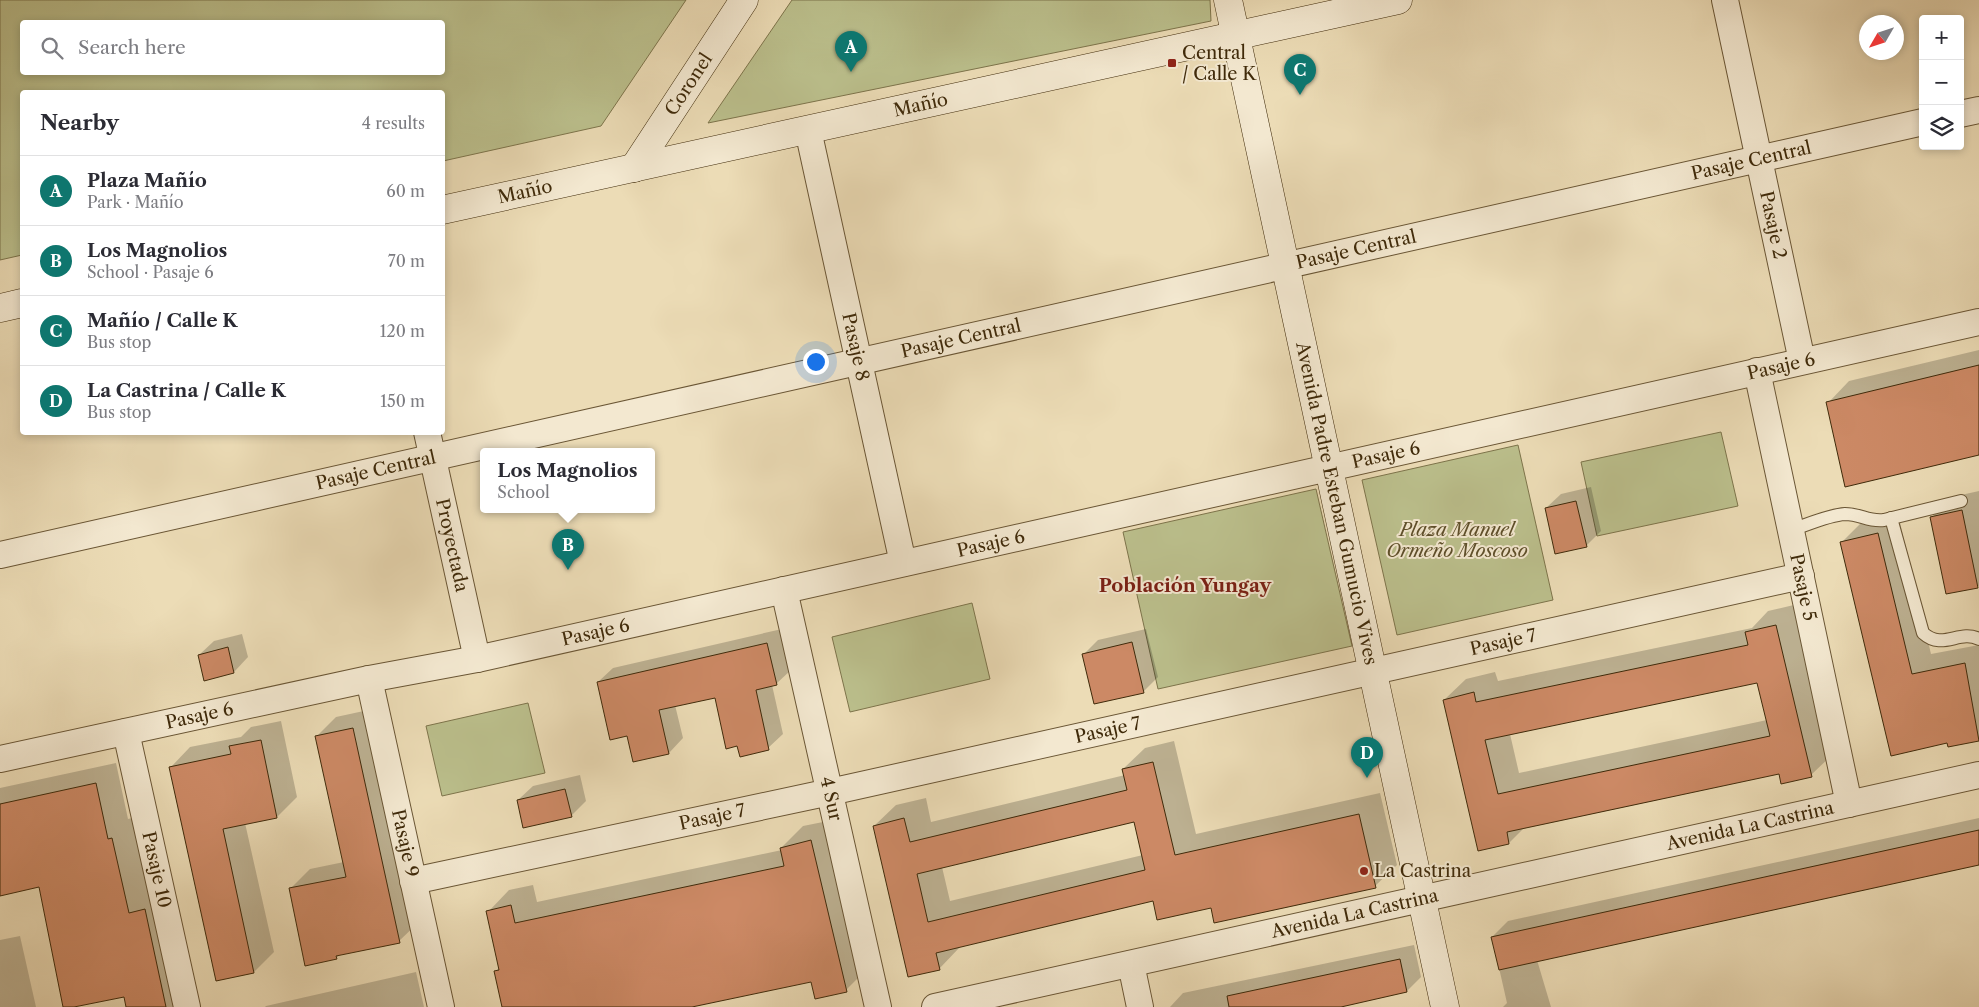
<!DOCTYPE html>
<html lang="en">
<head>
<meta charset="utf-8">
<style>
	body { margin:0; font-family:"Libre Caslon Text",serif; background:#f2f2f3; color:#2b2b33 }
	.controls { position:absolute; right:15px; top:15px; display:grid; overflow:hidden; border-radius:5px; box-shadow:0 2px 8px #0003 }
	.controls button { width:45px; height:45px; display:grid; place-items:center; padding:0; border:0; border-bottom:1px solid #e1e1e2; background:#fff; color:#2b2b33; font:25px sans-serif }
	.compass { position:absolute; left:1859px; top:15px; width:45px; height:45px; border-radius:50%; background:#fff; box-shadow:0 2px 8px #0003; rotate:231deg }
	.you { position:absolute; left:815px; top:361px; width:18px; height:18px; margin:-12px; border:4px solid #fff; border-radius:50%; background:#1a73e8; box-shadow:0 0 0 8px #1a73e833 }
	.badge { display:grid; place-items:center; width:32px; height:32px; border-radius:50%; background:#0f766e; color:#fff; font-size:16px; font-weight:700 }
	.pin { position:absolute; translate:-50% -41px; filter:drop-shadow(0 1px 2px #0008) }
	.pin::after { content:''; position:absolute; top:26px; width:18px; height:15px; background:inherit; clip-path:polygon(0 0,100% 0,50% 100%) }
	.popup { position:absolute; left:480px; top:448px; width:175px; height:65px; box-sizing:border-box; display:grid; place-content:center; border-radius:5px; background:#fff; filter:drop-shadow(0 1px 4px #0005); font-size:16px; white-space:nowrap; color:#7c7c81 }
	.popup b { font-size:19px; color:#2b2b33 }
	.popup::after { content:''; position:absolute; left:50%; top:100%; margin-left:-10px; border:10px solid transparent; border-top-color:#fff }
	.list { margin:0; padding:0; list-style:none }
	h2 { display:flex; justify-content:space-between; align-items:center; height:65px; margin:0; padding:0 20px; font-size:21px }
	h2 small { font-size:16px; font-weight:400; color:#7c7c81 }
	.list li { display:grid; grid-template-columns:32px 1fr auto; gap:15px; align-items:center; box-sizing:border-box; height:70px; padding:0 20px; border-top:1px solid #e1e1e2 }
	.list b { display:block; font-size:19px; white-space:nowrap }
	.list p { margin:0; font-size:16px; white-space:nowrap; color:#7c7c81 }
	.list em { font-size:16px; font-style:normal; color:#7c7c81 }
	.icon { flex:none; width:28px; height:28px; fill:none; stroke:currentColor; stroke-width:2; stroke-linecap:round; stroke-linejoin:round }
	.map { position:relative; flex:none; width:1979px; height:1007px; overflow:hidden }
	.search { position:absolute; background:#fff; box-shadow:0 2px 8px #0003; left:20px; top:20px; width:425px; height:55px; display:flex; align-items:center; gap:12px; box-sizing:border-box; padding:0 18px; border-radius:5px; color:#7c7c81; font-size:19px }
	.panel { position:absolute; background:#fff; box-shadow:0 2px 8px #0003; left:20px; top:90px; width:425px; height:345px; border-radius:5px }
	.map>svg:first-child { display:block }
	.green { fill:#bbbf8c; stroke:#7d744b; fill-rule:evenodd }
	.shadow { fill:#0003; fill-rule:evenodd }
	.building { fill:#cc8965; stroke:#3f2a0a; fill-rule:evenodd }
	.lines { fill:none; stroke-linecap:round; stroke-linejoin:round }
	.lane-casing { stroke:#6a5635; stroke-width:14 }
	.street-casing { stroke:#6a5635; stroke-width:28 }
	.secondary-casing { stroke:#3f2a0a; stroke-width:29 }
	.lane { stroke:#f3e8d0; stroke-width:12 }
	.street { stroke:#f3e8d0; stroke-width:26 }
	.secondary { stroke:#f3e8d0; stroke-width:28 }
	.poi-dot { fill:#8f2418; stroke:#f3e8d0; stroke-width:2 }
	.labels { text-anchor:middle; stroke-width:4; stroke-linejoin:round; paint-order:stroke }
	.poi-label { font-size:18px; fill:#3f2a0a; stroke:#f3e8d0; text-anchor:start }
	.street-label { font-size:18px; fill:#3f2a0a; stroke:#f3e8d0 }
	.park-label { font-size:18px; font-style:italic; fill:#5e4f2a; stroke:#f3e8d0 }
	.neighbourhood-label { font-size:19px; font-weight:bold; fill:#7a1f14; stroke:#f3e8d0 }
</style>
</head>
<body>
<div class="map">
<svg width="1979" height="1007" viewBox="0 0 1979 1007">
	<rect width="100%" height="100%" fill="#ecdcb6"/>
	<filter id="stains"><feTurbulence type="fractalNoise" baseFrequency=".004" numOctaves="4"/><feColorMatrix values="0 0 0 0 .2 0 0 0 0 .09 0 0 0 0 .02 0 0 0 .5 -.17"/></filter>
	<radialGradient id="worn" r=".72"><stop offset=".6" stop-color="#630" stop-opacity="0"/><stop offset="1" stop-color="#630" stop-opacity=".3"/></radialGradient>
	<!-- green -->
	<g class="green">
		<path d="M0,0H686L601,126L443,161L442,92H22V255L0,260ZM22,22H442V72H22Z"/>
		<path d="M792,0H1210L1211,21L708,123Z"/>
		<path d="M1721,432L1738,506L1597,536L1581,462Z"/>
		<path d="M1518,445L1553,600L1397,635L1362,480Z"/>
		<path d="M1316,489L1352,646L1158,689L1123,532Z"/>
		<path d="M972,603L990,679L850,712L832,637Z"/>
		<path d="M528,703L545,773L442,796L426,726Z"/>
	</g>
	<!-- shadow -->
	<g class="shadow">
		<path d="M1979,350V454L1828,403L1849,381Z"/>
		<path d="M1591,487L1601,531L1586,546L1546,508L1561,494Z"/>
		<path d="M1979,491V586L1947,592L1932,517L1952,497Z"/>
		<path d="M1898,514L1931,654L1979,645V740L1949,746L1948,741L1892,755L1841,543L1861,523Z"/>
		<path d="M1798,604L1833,754L1811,775L1780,773L1525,827L1509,843L1444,700L1466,679L1495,672L1498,681L1752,628L1768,611ZM1758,681L1767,720L1519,773L1510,734Z"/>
		<path d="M782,629L791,670L776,684L772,685L783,734L768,748L738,745L716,696L675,705L683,738L669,753L628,735L598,682L613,668Z"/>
		<path d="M1146,629L1158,677L1143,692L1084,654L1098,640Z"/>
		<path d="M242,634L248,657L234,672L199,655L214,641Z"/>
		<path d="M373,709L419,922L399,941L341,954L336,958L290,889L310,869L344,862L316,737L336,717Z"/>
		<path d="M281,721L297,797L277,817L245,823L274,952L254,972L171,767L190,747L241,737L251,727Z"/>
		<path d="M1174,741L1196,834L1380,793L1397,865L1375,886L1212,906L1154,900L960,947L939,969L874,826L896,805L926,798L931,822L1125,775L1123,769L1145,748ZM1135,820L1143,855L950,901L942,867Z"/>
		<path d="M116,763L128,819L132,818L191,1007H128L125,996L64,1007L40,886L0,895V788Z"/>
		<path d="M580,775L586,801L571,816L518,800L533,786Z"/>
		<path d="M1979,818V862L1537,960L1551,1007H1503L1507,1003L1492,937L1508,921Z"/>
		<path d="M833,820L867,969L846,990L812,980L686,1007H504L495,972L499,968L488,912L509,890L533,885L537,902L782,850L781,848L803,826Z"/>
		<path d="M20,936L36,1007H0V940Z"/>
		<path d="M1414,945L1421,977L1407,991L1332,1007H1170L1183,993Z"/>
		<path d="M416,972L424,1007H265L266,1006Z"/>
	</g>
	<!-- building -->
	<g class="building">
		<path d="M1979,365V455L1845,487L1826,402Z"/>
		<path d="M1576,501L1587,547L1555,554L1545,508Z"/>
		<path d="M1962,510L1978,588L1946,594L1930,517Z"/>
		<path d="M1878,533L1912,674L1965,663L1979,741L1948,747L1947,743L1891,756L1840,542Z"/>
		<path d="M1776,625L1812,777L1781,784L1779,774L1507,832L1509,844L1478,851L1443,700L1474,692L1476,702L1748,645L1745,632ZM1757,683L1770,736L1498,794L1485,740Z"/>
		<path d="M1132,642L1144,693L1094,704L1082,654Z"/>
		<path d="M767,643L777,685L756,690L769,750L740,757L737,746L726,749L715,698L659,710L669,754L633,762L627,736L610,740L597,682Z"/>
		<path d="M228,647L234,673L204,681L198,655Z"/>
		<path d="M353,728L400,943L336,956L337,959L305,966L289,888L346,877L315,736Z"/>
		<path d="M261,740L277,818L223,829L254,973L216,981L169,767L231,754L229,746Z"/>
		<path d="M1153,762L1175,855L1359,814L1376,888L1214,923L1211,908L1157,920L1153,901L936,953L940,970L908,977L873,826L904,818L910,842L1127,790L1122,769ZM1134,822L1145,870L928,922L917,874Z"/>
		<path d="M96,783L108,839L112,838L129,913L145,909L166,1007H126L124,997L74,1007H63L39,887L0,896V804Z"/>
		<path d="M565,789L572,817L523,828L517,800Z"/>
		<path d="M1979,830V865L1499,970L1491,937Z"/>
		<path d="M811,840L847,992L815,999L811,982L692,1007H502L494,971L499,970L486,911L511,905L515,923L784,866L780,848Z"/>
		<path d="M1400,959L1407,992L1341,1007H1229L1227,996Z"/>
	</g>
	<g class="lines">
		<!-- lane casing -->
		<g class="lane-casing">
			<g id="lane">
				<path d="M1891,518L1923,633C1943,651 1959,629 1979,639"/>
				<path d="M1791,530C1807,525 1828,515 1845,514C1861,514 1868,522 1884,520L1961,501"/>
			</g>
		</g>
		<!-- street casing -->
		<g class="street-casing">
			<g id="street">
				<path id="s1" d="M1725,0L1802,361"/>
				<path d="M1960,114L1979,110"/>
				<path id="s2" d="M808,130L903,563"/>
				<path id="s3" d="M1757,371L1849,804"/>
				<path id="s4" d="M427,432L477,659"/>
				<path id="s5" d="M0,555L1923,122"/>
				<path id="s6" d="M784,590L878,1007"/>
				<path id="s7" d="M369,679L441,1007"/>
				<path id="s8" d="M126,732L187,1007"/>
				<path id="s9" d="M0,759L369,679L477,659L1979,322"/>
				<path id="s10" d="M413,881L830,792L1801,576"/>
				<path d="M1131,964L1140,1007"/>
				<path id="s11" d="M935,1007L1979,775"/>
			</g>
		</g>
		<!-- secondary casing -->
		<g class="secondary-casing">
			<g id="secondary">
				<path id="s12" d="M1228,0L1445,1007"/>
				<path id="s13" d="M634,168L744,0"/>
				<path id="s14" d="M442,210L1398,0"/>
				<path d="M0,308L22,303"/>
			</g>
		</g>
		<!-- lane -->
		<use href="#lane" class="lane"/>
		<!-- street -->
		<use href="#street" class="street"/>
		<!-- secondary -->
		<use href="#secondary" class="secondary"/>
	</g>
	<!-- markers -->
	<g class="poi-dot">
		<rect x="1167" y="58" width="10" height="10" rx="2.5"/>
		<circle cx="1364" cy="871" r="5"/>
	</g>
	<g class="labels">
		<!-- poi labels -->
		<g class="poi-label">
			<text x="1182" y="59">Central<tspan x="1182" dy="21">/ Calle K</tspan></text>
			<text x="1374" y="877">La Castrina</text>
		</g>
		<!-- street labels -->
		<g class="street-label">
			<text dy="6" stroke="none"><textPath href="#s13" startOffset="100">Coronel</textPath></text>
			<text dy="6" stroke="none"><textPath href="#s14" startOffset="490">Mañío</textPath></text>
			<text dy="6" stroke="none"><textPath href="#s5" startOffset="1795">Pasaje Central</textPath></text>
			<text dy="6" stroke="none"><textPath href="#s14" startOffset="85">Mañío</textPath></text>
			<text dy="6" stroke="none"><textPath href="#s1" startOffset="230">Pasaje 2</textPath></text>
			<text dy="6" stroke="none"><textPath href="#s5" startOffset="1390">Pasaje Central</textPath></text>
			<text dy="6" stroke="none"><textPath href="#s5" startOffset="985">Pasaje Central</textPath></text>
			<text dy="6" stroke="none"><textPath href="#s2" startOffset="222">Pasaje 8</textPath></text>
			<text dy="6" stroke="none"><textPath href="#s9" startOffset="1824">Pasaje 6</textPath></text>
			<text dy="6" stroke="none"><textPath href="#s9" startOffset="1419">Pasaje 6</textPath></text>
			<text dy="6" stroke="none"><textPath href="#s5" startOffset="385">Pasaje Central</textPath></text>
			<text dy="6" stroke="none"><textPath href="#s12" startOffset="515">Avenida Padre Esteban Gumucio Vives</textPath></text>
			<text dy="6" stroke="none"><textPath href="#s9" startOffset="1014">Pasaje 6</textPath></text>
			<text dy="6" stroke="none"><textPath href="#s4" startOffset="116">Proyectada</textPath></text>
			<text dy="6" stroke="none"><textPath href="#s3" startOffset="221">Pasaje 5</textPath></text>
			<text dy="6" stroke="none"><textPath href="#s9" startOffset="609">Pasaje 6</textPath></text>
			<text dy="6" stroke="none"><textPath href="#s10" startOffset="1116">Pasaje 7</textPath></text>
			<text dy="6" stroke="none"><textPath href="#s9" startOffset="204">Pasaje 6</textPath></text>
			<text dy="6" stroke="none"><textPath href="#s10" startOffset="711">Pasaje 7</textPath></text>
			<text dy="6" stroke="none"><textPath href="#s6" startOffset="214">4 Sur</textPath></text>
			<text dy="6" stroke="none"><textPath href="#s10" startOffset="306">Pasaje 7</textPath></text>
			<text dy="6" stroke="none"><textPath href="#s11" startOffset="835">Avenida La Castrina</textPath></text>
			<text dy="6" stroke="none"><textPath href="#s7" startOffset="168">Pasaje 9</textPath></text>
			<text dy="6" stroke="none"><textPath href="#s8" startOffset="141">Pasaje 10</textPath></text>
			<text dy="6" stroke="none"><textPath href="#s11" startOffset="430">Avenida La Castrina</textPath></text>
		</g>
		<!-- park labels -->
		<g class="park-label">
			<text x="1457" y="536">Plaza Manuel<tspan x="1457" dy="21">Ormeño Moscoso</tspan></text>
		</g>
		<!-- neighbourhood labels -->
		<g class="neighbourhood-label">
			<text x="1185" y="592">Población Yungay</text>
		</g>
	</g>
	<rect width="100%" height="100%" filter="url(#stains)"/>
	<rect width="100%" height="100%" fill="url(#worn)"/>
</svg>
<div class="controls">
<button>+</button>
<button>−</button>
<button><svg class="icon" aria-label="layers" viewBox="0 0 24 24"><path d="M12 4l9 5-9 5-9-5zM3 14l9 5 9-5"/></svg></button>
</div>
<svg class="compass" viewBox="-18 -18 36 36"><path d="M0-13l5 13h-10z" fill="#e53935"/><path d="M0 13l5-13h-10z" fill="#7c7c81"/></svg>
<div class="you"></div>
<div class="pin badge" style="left:851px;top:72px">A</div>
<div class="pin badge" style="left:568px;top:570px">B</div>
<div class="popup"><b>Los Magnolios</b>School</div>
<div class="pin badge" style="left:1300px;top:95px">C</div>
<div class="pin badge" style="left:1367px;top:778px">D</div>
<div class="search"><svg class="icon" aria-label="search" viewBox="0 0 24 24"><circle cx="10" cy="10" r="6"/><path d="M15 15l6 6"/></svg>Search here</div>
<section class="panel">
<h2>Nearby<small>4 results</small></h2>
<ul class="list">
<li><span class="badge">A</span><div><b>Plaza Mañío</b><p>Park · Mañío</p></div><em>60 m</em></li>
<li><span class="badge">B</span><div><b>Los Magnolios</b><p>School · Pasaje 6</p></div><em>70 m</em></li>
<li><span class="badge">C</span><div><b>Mañío / Calle K</b><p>Bus stop</p></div><em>120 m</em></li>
<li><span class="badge">D</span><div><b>La Castrina / Calle K</b><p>Bus stop</p></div><em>150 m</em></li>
</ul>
</section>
</div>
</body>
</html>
